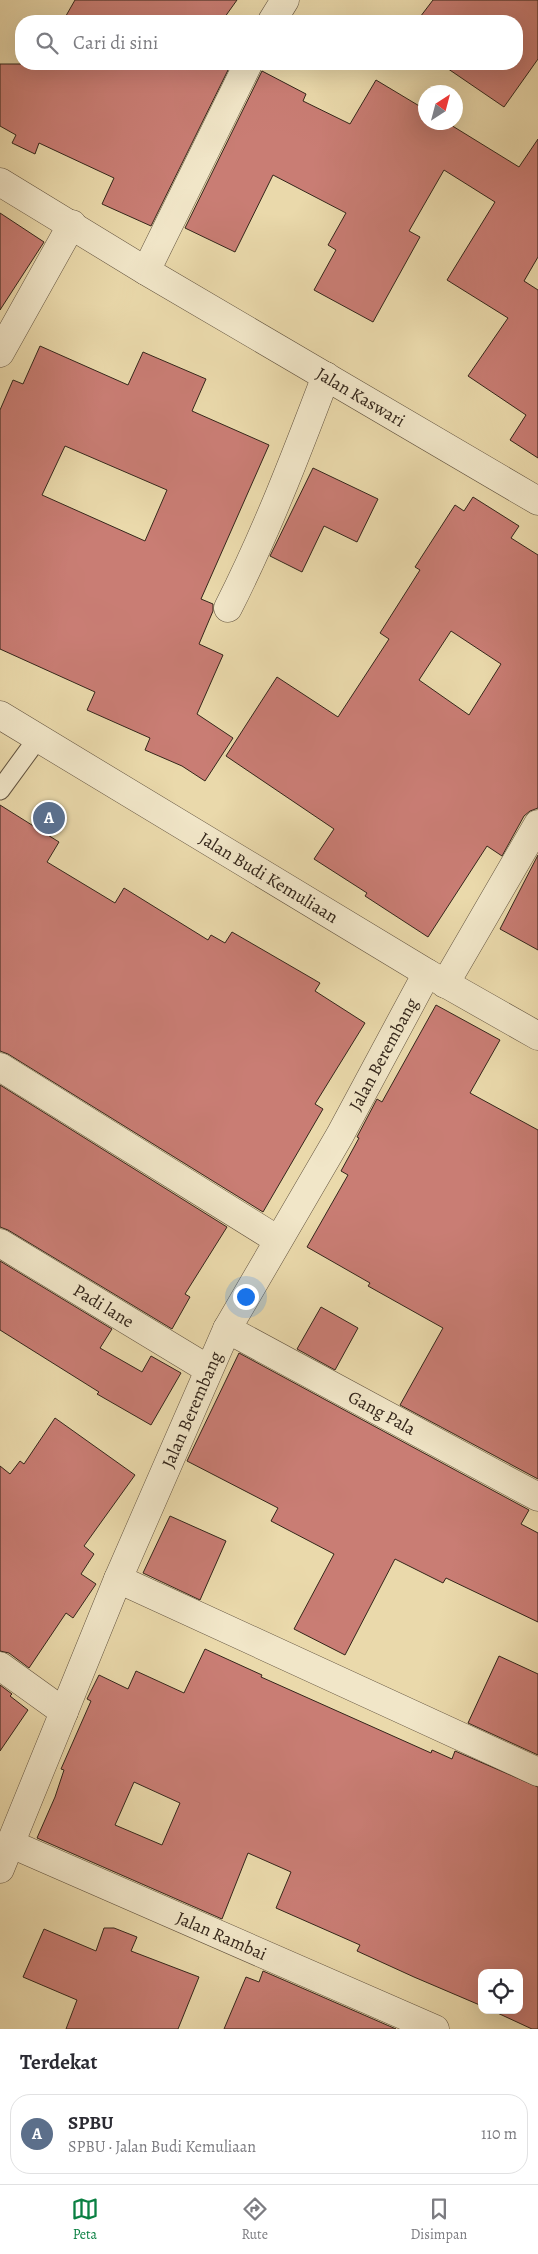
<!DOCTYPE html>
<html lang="id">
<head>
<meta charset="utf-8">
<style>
	body { margin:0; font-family:Alegreya,serif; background:#f7f7f7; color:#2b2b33 }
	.controls { position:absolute; right:15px; bottom:15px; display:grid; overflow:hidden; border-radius:10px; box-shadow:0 5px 20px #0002 }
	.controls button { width:45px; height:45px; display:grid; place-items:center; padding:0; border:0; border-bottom:1px solid #e1e1e2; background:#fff; color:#2b2b33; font:25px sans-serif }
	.compass { position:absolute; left:418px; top:85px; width:45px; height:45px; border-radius:50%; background:#fff; box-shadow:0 5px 20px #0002; rotate:36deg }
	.you { position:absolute; left:245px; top:1296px; width:18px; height:18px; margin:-12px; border:4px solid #fff; border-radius:50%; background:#1a73e8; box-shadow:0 0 0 8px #1a73e833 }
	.badge { display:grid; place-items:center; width:32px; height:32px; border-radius:50%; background:#0b8043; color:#fff; font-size:16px; font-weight:700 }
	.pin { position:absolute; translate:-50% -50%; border:2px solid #fff; box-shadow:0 1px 5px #0006 }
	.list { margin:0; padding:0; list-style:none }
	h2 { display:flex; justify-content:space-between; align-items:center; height:65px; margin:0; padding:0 20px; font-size:21px }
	h2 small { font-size:16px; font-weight:400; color:#7c7c81 }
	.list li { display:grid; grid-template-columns:32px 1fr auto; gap:15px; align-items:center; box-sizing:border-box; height:80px; margin:0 10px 10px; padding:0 10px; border:1px solid #e1e1e2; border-radius:20px }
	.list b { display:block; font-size:19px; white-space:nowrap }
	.list p { margin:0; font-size:16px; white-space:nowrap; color:#7c7c81 }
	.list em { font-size:16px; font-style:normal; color:#7c7c81 }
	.icon { flex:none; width:28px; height:28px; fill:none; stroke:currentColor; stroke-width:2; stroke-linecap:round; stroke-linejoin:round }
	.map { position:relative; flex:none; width:538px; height:2029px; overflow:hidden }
	.search { position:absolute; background:#fff; box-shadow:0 5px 20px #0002; left:15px; right:15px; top:15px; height:55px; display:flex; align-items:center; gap:12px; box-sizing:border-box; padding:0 18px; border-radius:20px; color:#7c7c81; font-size:19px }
	.sheet { height:155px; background:#fff }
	nav { display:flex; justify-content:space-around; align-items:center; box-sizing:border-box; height:70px; border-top:1px solid #e1e1e2; background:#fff; font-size:14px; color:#7c7c81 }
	nav a { display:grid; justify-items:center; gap:2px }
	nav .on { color:#0b8043 }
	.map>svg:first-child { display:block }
	.building { fill:#c97d74; stroke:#34261b; fill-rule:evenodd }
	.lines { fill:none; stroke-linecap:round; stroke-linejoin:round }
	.service-casing { stroke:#62533f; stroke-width:21 }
	.minor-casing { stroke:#62533f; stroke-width:29 }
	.tertiary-casing { stroke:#62533f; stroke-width:29 }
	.service { stroke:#f1e6c8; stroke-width:19 }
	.minor { stroke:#f1e6c8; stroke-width:28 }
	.tertiary { stroke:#f1e6c8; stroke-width:28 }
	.labels { text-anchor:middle; stroke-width:4.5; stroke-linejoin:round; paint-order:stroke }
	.street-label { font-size:18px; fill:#34261b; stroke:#f1e6c8 }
</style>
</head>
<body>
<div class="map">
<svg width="538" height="2029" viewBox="0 0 538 2029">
	<rect width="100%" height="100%" fill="#ead9ab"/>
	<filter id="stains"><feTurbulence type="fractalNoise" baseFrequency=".004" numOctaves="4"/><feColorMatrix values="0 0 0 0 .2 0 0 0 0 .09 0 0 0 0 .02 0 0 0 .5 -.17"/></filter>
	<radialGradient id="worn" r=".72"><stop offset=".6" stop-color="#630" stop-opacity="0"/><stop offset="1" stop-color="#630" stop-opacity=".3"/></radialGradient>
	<!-- building -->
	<g class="building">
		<path d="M75,0H237L222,21H63Z"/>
		<path d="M433,0H538V59L504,107L441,64H517V21H417Z"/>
		<path d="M0,64H231L151,226L102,204L114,178L39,143L35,154L12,143L16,135L0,126Z"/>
		<path d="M262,71L306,94L303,101L350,124L376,80L426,110V122H446L519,167L538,139V257L524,281L538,290V458L510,440L526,415L468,376L508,318L447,280L495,202L444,170L409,231L420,237L373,322L314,290L336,250L328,245L346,213L273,175L235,252L185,228Z"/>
		<path d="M0,213L44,242L0,310Z"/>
		<path d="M40,346L128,385L143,352L206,379L192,411L269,445L201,599L213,604V611L199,644L223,655L197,714L233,738L205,781L182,766L145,750L150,738L87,710L95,692L0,649V410L13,380L23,384ZM65,446L167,490L145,541L42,495Z"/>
		<path d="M313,468L378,499L357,542L324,526L302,572L270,556Z"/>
		<path d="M473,497L519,526L511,538L538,555V808L530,811L524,816L502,856L487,846L428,937L365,896L367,893L314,859L334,829L226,756L277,677L338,717L389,639L380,633L420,570L415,567L455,505L464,511ZM451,631L501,664L469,715L419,680Z"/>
		<path d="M0,805L59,842L47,862L115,903L124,888L208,940L211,935L225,943L232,932L320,983L315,991L365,1023L315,1104L323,1109L263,1212L8,1054L0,1051Z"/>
		<path d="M538,855V950L500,929Z"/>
		<path d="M436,1005L500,1040L470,1093L538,1130V1479L400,1405L443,1328L368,1286L370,1283L307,1247L348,1175L341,1171L359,1138L357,1137L377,1099L382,1102Z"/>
		<path d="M0,1085L227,1227L185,1294L190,1297L172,1329L8,1230L0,1227Z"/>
		<path d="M0,1261L112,1329L100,1348L142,1372L151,1356L181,1373L151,1425L97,1394L99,1392L0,1330Z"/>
		<path d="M321,1307L358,1328L335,1370L297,1349Z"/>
		<path d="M239,1353L529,1510L521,1524L538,1533V1622L446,1578L443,1583L395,1559L345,1655L294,1629L334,1554L271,1521L278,1508L187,1461Z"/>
		<path d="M55,1418L135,1475L84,1546L94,1554L81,1574L96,1584L73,1618L66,1613L29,1668L9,1653L0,1651V1466L10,1474L20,1461L24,1464Z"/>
		<path d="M170,1516L226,1541L200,1600L143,1573Z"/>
		<path d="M205,1649L262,1675L261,1677L431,1753L432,1750L452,1759L455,1751L538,1787V2029H532L491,2010H519V1973H482V2006L414,1977L357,1951L360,1945L276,1908L291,1872L248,1853L222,1919L37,1838L55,1797L64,1770L61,1769L91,1701L87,1699L99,1675L128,1689L136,1671L184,1693ZM134,1782L180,1803L162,1845L115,1825Z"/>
		<path d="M499,1656L538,1674V1755L468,1723Z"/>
		<path d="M0,1685L12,1694L10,1696L28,1710L0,1751Z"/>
		<path d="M104,1928H114L137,1937L131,1951L199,1977L178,2029H66L77,2000L23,1977L44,1929L96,1951Z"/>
		<path d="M263,1971L396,2029H224L246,1977L259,1982Z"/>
	</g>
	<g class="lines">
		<!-- service casing -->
		<g class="service-casing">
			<path id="service" d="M0,790L38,738"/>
		</g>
		<!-- minor casing -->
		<g class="minor-casing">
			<g id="minor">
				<path d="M272,21L285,0"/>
				<path id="s1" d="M0,182L146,271L538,501"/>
				<path d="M146,271L248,64"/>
				<path d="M0,353L72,224"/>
				<path d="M228,608C266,533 296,455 326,376"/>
				<path d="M445,984L538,824"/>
				<path d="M0,1067L278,1240"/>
				<path id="s2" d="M0,1243L208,1369"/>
				<path id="s3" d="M227,1329L538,1497"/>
				<path d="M118,1579L538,1772"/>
				<path d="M0,1666L64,1712"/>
				<path id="s4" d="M9,1843L435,2029"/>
				<path id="s5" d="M0,1869L118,1579L227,1329L340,1135L427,973"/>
			</g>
		</g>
		<!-- tertiary casing -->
		<g class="tertiary-casing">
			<g id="tertiary">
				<path id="s6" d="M0,715L427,973L538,1036"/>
			</g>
		</g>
		<!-- service -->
		<use href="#service" class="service"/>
		<!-- minor -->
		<use href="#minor" class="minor"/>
		<!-- tertiary -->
		<use href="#tertiary" class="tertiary"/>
	</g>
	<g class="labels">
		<!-- street labels -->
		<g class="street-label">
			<text dy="6" stroke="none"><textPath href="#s1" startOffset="420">Jalan Kaswari</textPath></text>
			<text dy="6" stroke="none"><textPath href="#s6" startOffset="314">Jalan Budi Kemuliaan</textPath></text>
			<text dy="6" stroke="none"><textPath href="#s5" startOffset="902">Jalan Berembang</textPath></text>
			<text dy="6" stroke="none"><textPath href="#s2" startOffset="121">Padi lane</textPath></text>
			<text dy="6" stroke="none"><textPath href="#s5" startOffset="498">Jalan Berembang</textPath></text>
			<text dy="6" stroke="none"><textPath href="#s3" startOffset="176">Gang Pala</textPath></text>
			<text dy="6" stroke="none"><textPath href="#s4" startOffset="232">Jalan Rambai</textPath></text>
		</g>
	</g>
	<rect width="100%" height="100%" filter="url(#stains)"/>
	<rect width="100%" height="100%" fill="url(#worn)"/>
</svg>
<div class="controls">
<button><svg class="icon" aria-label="locate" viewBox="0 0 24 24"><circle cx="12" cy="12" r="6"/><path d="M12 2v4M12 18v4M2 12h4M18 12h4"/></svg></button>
</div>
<svg class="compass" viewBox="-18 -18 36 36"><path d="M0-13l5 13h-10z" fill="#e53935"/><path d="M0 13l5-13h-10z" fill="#7c7c81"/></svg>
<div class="you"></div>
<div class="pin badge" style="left:49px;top:818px;background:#5c6f8a">A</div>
<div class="search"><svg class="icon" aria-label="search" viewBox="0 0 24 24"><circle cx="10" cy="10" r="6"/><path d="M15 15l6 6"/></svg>Cari di sini</div>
</div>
<section class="sheet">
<h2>Terdekat<small></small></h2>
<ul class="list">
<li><span class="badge" style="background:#5c6f8a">A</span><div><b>SPBU</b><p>SPBU · Jalan Budi Kemuliaan</p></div><em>110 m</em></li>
</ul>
</section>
<nav>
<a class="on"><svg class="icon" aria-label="map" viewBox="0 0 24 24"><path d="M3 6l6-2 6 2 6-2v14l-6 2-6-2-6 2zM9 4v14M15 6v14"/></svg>Peta</a>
<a><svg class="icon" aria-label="directions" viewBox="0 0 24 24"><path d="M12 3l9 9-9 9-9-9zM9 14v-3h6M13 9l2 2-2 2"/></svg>Rute</a>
<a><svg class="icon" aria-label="saved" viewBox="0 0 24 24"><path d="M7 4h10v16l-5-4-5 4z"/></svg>Disimpan</a>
</nav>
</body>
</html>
